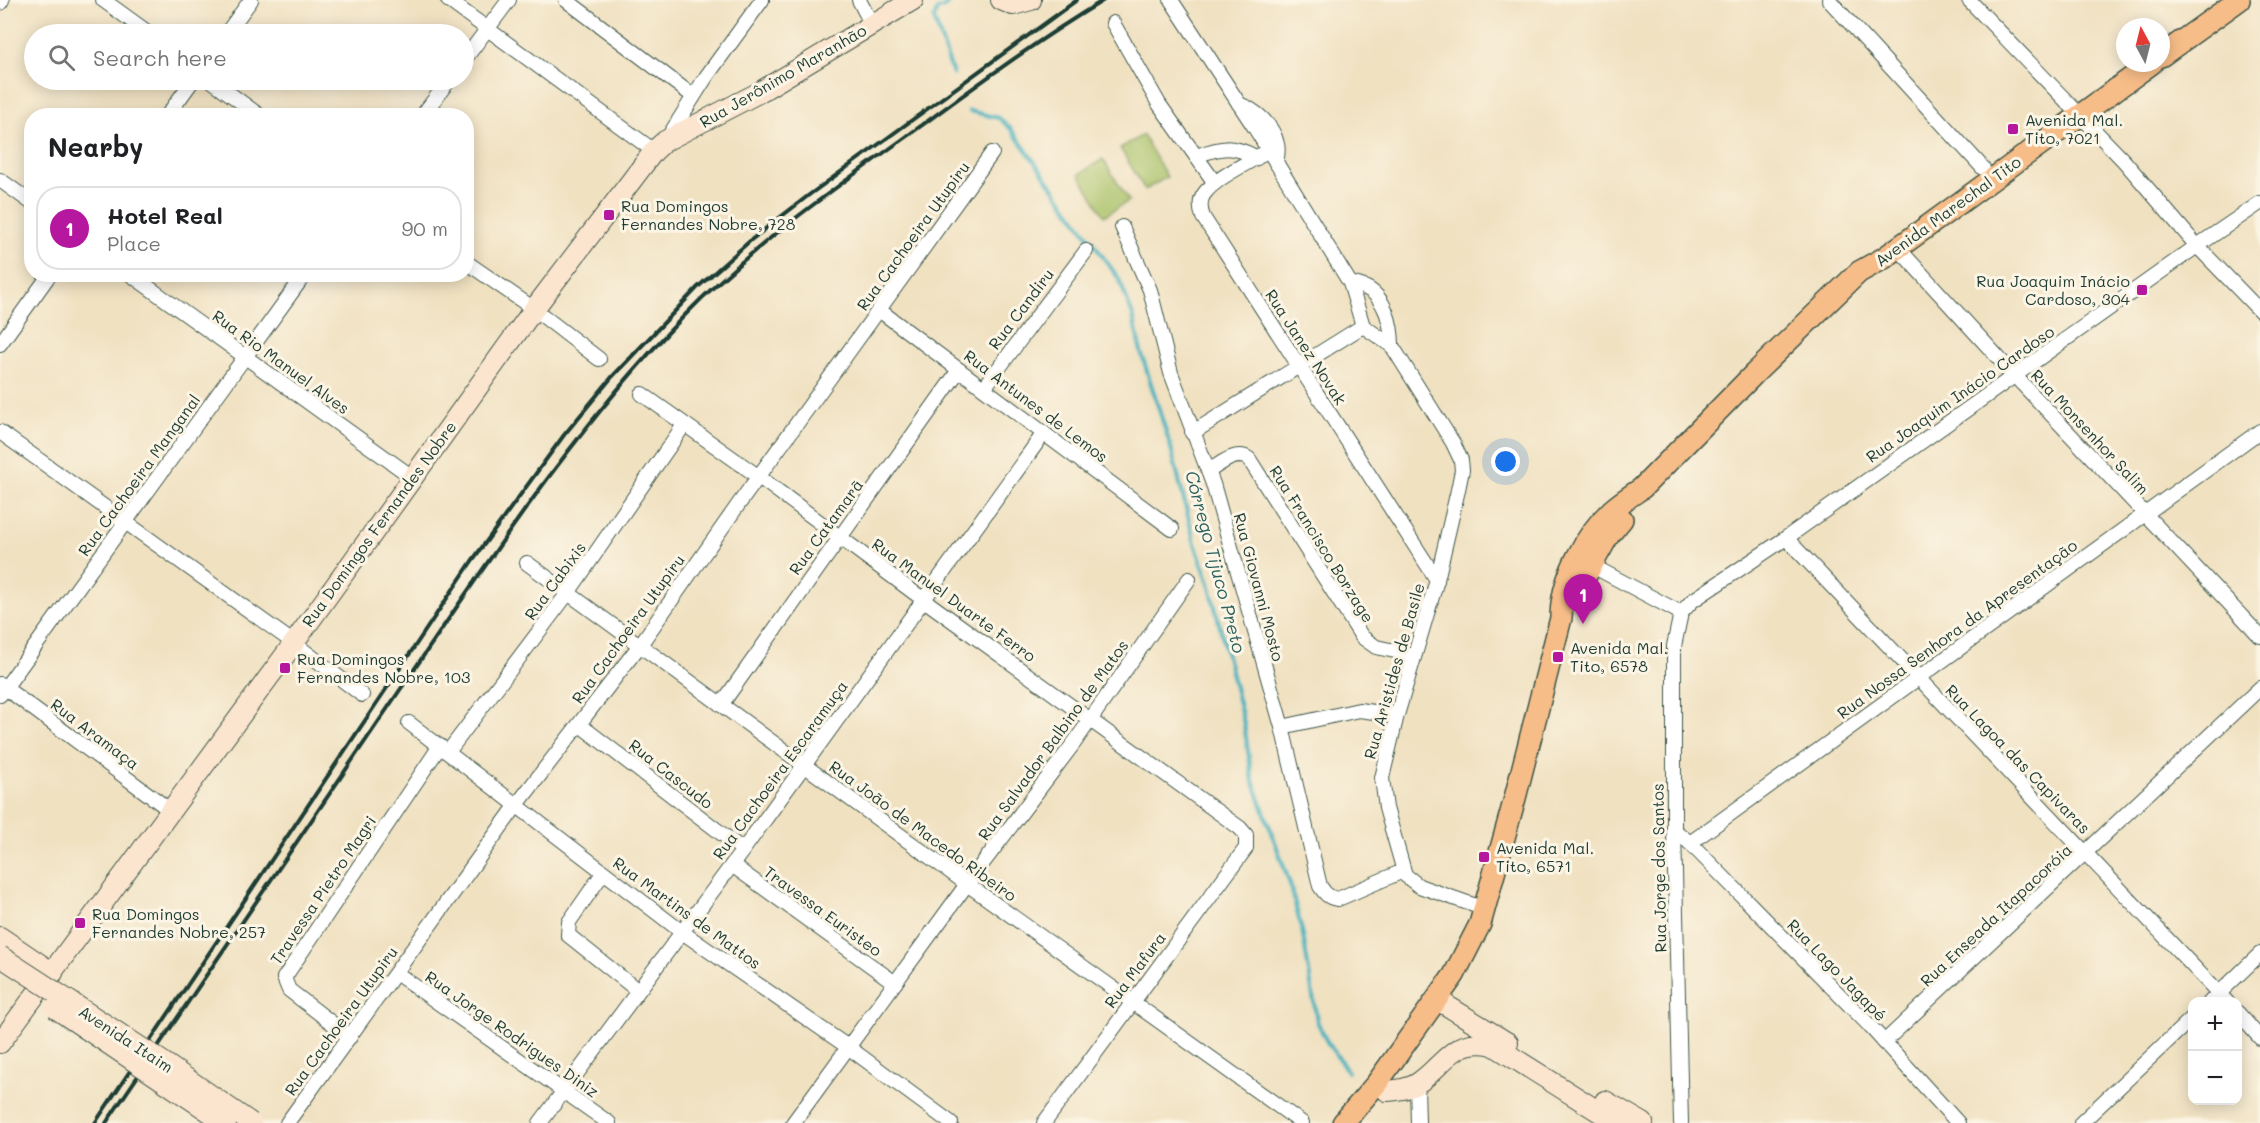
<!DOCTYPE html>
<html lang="en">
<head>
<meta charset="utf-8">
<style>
	body { margin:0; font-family:Mali,sans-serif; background:#f6f6f6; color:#202124 }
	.controls { position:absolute; right:18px; bottom:18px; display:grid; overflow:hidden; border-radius:12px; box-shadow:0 3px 15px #0003 }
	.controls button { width:54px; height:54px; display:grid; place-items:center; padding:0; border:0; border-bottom:2px solid #e0e0e0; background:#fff; color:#202124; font:30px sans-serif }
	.compass { position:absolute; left:2116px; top:18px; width:54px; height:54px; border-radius:50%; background:#fff; box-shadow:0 3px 15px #0003; rotate:353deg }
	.you { position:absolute; left:1506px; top:462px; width:21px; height:21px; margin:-15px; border:4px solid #fff; border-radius:50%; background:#1a73e8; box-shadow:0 0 0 9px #1a73e833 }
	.badge { display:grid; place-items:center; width:39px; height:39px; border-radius:50%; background:#b5179e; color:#fff; font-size:20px; font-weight:700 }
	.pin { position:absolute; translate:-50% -50px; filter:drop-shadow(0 2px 3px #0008) }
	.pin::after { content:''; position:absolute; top:32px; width:21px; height:18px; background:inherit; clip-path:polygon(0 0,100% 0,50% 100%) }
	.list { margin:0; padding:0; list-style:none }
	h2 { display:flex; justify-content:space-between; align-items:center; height:78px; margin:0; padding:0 24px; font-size:26px }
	h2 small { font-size:20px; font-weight:400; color:#757577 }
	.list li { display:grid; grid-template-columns:39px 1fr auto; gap:18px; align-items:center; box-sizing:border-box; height:84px; margin:0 12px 12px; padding:0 12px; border:2px solid #e0e0e0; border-radius:24px }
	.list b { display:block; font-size:22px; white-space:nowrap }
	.list p { margin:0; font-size:20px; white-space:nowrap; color:#757577 }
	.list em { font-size:20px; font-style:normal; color:#757577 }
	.icon { flex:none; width:33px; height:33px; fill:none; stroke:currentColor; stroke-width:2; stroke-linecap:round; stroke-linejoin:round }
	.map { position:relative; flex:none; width:2260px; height:1123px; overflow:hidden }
	.search { position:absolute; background:#fff; box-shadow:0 3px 15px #0003; left:24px; top:24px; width:450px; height:66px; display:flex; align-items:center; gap:15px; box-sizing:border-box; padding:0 21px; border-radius:33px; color:#757577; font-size:22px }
	.panel { position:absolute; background:#fff; box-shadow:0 3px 15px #0003; left:24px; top:108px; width:450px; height:174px; border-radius:24px }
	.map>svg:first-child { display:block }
	.green { fill:#a9c167; stroke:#647f4e; stroke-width:1.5 }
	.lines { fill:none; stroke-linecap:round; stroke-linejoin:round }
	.stream { stroke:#43b1bf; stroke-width:4 }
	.street-casing { stroke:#3e5649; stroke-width:16 }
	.secondary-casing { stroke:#3e5649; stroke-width:22 }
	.primary-casing { stroke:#3e5649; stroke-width:24 }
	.street { stroke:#fff; stroke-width:14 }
	.secondary { stroke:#fce5cf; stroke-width:20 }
	.primary { stroke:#f7bd88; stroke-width:21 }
	.rail { stroke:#1f3d34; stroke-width:4 }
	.secondary-bridge-casing { stroke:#3e5649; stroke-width:22; stroke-linecap:butt }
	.secondary-bridge { stroke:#fce5cf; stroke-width:20 }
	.poi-dot { fill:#b5179e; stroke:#fcf5e5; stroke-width:2 }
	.labels { text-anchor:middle; stroke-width:6; stroke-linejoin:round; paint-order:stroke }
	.street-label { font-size:16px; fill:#1f3d34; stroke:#fcf5e5 }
	.poi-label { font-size:16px; fill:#1f3d34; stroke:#fcf5e5; text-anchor:start }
	.water-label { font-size:18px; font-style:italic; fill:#2a605e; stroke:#fcf5e5 }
</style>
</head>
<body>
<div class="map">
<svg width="2260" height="1123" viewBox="0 0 2260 1123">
	<rect width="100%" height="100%" fill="#fcf5e5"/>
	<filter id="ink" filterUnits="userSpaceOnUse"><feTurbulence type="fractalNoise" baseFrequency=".0167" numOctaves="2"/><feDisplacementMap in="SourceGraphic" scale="12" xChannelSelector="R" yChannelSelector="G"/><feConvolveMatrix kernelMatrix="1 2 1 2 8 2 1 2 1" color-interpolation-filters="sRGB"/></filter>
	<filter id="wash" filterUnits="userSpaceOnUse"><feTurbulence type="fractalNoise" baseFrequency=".008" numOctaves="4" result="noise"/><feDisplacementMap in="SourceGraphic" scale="24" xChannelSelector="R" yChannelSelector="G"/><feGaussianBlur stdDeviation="1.35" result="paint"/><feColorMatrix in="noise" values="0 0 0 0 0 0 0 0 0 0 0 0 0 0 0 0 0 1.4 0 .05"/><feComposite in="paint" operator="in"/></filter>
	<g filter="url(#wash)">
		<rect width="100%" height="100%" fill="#f0e1c1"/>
		<!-- green -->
		<g class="green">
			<path d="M1143,135L1167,177L1145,190L1120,148Z"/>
			<path d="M1103,159L1129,201L1104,216L1079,174Z"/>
		</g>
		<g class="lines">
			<!-- stream -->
			<g class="stream">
				<path d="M949,0L946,6L937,10L934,19L953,74"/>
				<path d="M969,111L999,118L1011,129L1119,279L1133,316L1141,352L1171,448L1195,544L1209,583L1244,724L1252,778L1290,884L1303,935L1317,1021L1326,1040L1348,1072"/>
			</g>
		</g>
	</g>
	<g filter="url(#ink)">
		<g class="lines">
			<!-- street casing -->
			<g class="street-casing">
				<g id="street">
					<path d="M103,0L150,34"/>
					<path d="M448,0L654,151"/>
					<path d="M566,0L693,96"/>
					<path d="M859,0L872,25"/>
					<path d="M1171,0L1255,128L1350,283L1363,326L1392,346L1453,443L1461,460L1462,470L1458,490L1437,580L1397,715L1382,778L1386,808L1405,875L1419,886L1485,909"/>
					<path d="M1829,0L1983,168"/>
					<path d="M1969,0L2124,161L2197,246L2260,311"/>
					<path d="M0,3L2,0"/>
					<path d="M1113,23L1159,104L1215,183"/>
					<path d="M226,34L251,0"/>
					<path d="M464,60L509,0"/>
					<path d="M211,80L260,116"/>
					<path d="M1239,104C1256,110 1273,125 1277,144C1279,150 1277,157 1276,163"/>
					<path d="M167,116L193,80"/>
					<path d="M422,116L449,80"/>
					<path d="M667,139L706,77L762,0"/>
					<path d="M1268,150C1250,163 1217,176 1204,194C1199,201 1200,209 1203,217L1437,580"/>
					<path d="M1196,156C1221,147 1233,144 1257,158"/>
					<path d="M0,180L32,203"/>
					<path d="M1122,227L1150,290L1171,373L1213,484L1282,727L1320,886C1325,894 1329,898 1338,899L1403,871"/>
					<path d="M1898,248L2015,376L2260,636"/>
					<path d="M466,262L534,309L599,359"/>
					<path d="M130,274L412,477"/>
					<path d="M1350,283C1354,284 1360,285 1364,287C1386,296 1392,326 1392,346"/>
					<path d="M879,310L1172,529"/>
					<path d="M0,344L50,274"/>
					<path d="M984,388L1086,251"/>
					<path d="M642,394L759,477L924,600L1240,828L1246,835V848L1044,1123"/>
					<path d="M0,432L294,643L362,695"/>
					<path d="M1192,433L1363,326"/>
					<path d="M1209,471C1220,464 1236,450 1249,459L1362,637L1376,647L1414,655"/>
					<path d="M1786,538L2227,1002"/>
					<path d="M1585,562L1681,613"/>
					<path d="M527,563L967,884L1302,1123"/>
					<path d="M0,684L171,811"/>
					<path d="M0,695L305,274"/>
					<path d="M721,705L959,370"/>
					<path d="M409,723L682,932L848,1047L951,1123"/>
					<path d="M580,725L743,850"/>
					<path d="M1282,727L1359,710L1397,715"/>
					<path d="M448,752L568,593L684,425"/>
					<path d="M1674,830L1690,843L2260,431"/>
					<path d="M1690,843L1868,1024L1958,1123"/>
					<path d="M732,865L895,983"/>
					<path d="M603,873L569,922L568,935L637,990"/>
					<path d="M396,973L609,1123"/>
					<path d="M2210,1002L2260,954"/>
					<path d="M2238,1013L2260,1038"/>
					<path d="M350,1037L289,990L284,978L440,746"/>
					<path d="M1884,1042L2260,688"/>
					<path d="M1417,1084L1418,1123"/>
					<path d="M287,1123L516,806L640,645L738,505L992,153"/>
					<path d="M540,1123L743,850L1044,433"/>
					<path d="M793,1123L967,884L1074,743L1189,579"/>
					<path d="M1681,1123L1674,830V646L1681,613L1692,601L1786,538L2197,246L2260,203"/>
					<path d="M2081,1123L2192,1018"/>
				</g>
			</g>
			<!-- secondary casing -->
			<g class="secondary-casing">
				<g id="secondary">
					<path d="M1001,0L1013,5L1031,0"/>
					<path d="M0,937L53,973"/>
					<path d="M1436,999L1508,1043"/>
					<path d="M0,1043L294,643L534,309L654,151L665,141L758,93L913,0"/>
					<path d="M1387,1091C1398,1090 1409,1089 1418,1083C1445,1065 1453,1036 1493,1045L1617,1123"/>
					<path d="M1605,1101L1643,1123"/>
				</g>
			</g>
			<!-- primary casing -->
			<g class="primary-casing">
				<g id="primary">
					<path d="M2161,56L2239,0"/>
					<path d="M1581,584L1608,536L1622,519"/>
					<path d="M1343,1123L1377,1083L1454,975L1480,924L1515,798L1561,618C1561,580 1584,536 1612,510C1621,502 1632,495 1642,488L1755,373L1859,272L1884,258L2152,63"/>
				</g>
			</g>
			<!-- street -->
			<use href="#street" class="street"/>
			<!-- secondary -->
			<use href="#secondary" class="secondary"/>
			<!-- primary -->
			<use href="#primary" class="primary"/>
			<!-- rail -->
			<g class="rail">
				<path d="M95,1123L472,561L564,435L612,377L698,287L751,240L809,195L1077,0"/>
				<path d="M106,1123C204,977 303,832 402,687C490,559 575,428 684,316C750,248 827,194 903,139C969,91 1034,42 1104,0"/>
			</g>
			<!-- secondary-bridge casing -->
			<g class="secondary-bridge-casing">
				<g id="secondary-bridge">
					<path d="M0,956L163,1062L251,1123"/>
					<path d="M55,1008L226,1123"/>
				</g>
			</g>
			<!-- secondary-bridge -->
			<use href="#secondary-bridge" class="secondary-bridge"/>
		</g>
	</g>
	<!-- markers -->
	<g class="poi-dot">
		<rect x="2007" y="123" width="12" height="12" rx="3"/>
		<rect x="603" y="209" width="12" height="12" rx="3"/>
		<rect x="2136" y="284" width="12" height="12" rx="3"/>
		<rect x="1552" y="651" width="12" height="12" rx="3"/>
		<rect x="279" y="662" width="12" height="12" rx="3"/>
		<rect x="1478" y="851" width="12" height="12" rx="3"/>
		<rect x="74" y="917" width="12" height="12" rx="3"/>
	</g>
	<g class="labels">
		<!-- street labels -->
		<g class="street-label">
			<text transform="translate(783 76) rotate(-30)" y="6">Rua Jerônimo Maranhão</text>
			<text transform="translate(1948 211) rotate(-36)" y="6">Avenida Marechal Tito</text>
			<text transform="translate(913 236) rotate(-54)" y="6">Rua Cachoeira Utupiru</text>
			<text transform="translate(1021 309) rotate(-53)" y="6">Rua Candiru</text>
			<text transform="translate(1306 347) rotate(57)" y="6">Rua Janez Novak</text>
			<text transform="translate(281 362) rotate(36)" y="6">Rua Rio Manuel Alves</text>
			<text transform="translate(1960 394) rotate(-35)" y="6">Rua Joaquim Inácio Cardoso</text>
			<text transform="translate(1036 406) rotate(37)" y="6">Rua Antunes de Lemos</text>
			<text transform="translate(2090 432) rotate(47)" y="6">Rua Monsenhor Salim</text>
			<text transform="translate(139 475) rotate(-54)" y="6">Rua Cachoeira Manganal</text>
			<text transform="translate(379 524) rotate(-54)" y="6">Rua Domingos Fernandes Nobre</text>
			<text transform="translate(826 527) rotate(-54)" y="6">Rua Catamarã</text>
			<text transform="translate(1322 544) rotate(58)" y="6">Rua Francisco Borzage</text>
			<text transform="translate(555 581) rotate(-54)" y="6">Rua Cabixis</text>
			<text transform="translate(1259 587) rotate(75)" y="6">Rua Giovanni Mosto</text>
			<text transform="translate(954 600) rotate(36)" y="6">Rua Manuel Duarte Ferro</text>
			<text transform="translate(628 629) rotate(-54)" y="6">Rua Cachoeira Utupiru</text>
			<text transform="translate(1957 629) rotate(-36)" y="6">Rua Nossa Senhora da Apresentação</text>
			<text transform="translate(1394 671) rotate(-74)" y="6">Rua Aristides de Basile</text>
			<text transform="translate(95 734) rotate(37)" y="6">Rua Aramaça</text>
			<text transform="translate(1053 740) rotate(-54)" y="6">Rua Salvador Balbino de Matos</text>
			<text transform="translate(2018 759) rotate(46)" y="6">Rua Lagoa das Capivaras</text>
			<text transform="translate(780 770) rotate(-54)" y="6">Rua Cachoeira Escaramuça</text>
			<text transform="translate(671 774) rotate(38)" y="6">Rua Cascudo</text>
			<text transform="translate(923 831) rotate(36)" y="6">Rua João de Macedo Ribeiro</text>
			<text transform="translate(1659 868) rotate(-91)" y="6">Rua Jorge dos Santos</text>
			<text transform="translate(323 890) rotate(-56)" y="6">Travessa Pietro Magri</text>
			<text transform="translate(823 911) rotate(36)" y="6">Travessa Euristeo</text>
			<text transform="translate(687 913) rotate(36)" y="6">Rua Martins de Mattos</text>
			<text transform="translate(1996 915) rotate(-43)" y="6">Rua Enseada Itapacoróia</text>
			<text transform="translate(1135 970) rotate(-53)" y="6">Rua Mafura</text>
			<text transform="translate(1837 970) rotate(46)" y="6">Rua Lago Jagapé</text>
			<text transform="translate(341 1021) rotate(-54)" y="6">Rua Cachoeira Utupiru</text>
			<text transform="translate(512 1034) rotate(35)" y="6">Rua Jorge Rodrigues Diniz</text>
			<text transform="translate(126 1039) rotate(33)" y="6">Avenida Itaim</text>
		</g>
		<!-- poi labels -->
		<g class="poi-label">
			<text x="2025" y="126">Avenida Mal.<tspan x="2025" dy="18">Tito, 7021</tspan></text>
			<text x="621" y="212">Rua Domingos<tspan x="621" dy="18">Fernandes Nobre, 728</tspan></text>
			<text x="2130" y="287" text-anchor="end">Rua Joaquim Inácio<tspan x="2130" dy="18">Cardoso, 304</tspan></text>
			<text x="1570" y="654">Avenida Mal.<tspan x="1570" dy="18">Tito, 6578</tspan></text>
			<text x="297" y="665">Rua Domingos<tspan x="297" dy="18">Fernandes Nobre, 103</tspan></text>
			<text x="1496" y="854">Avenida Mal.<tspan x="1496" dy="18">Tito, 6571</tspan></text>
			<text x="92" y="920">Rua Domingos<tspan x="92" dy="18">Fernandes Nobre, 257</tspan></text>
		</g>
		<!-- water labels -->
		<g class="water-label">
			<text transform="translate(1215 562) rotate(75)" y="6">Córrego Tijuco Preto</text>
		</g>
	</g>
</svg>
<div class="controls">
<button>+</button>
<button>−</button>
</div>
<svg class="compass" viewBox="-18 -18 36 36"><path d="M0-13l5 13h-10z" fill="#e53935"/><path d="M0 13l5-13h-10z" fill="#757577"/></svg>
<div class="you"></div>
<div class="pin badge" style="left:1583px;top:624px">1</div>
<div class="search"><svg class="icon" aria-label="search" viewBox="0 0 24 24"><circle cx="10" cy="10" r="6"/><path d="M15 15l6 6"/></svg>Search here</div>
<section class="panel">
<h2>Nearby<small></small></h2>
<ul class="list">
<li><span class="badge">1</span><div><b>Hotel Real</b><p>Place</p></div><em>90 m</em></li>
</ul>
</section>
</div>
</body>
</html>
